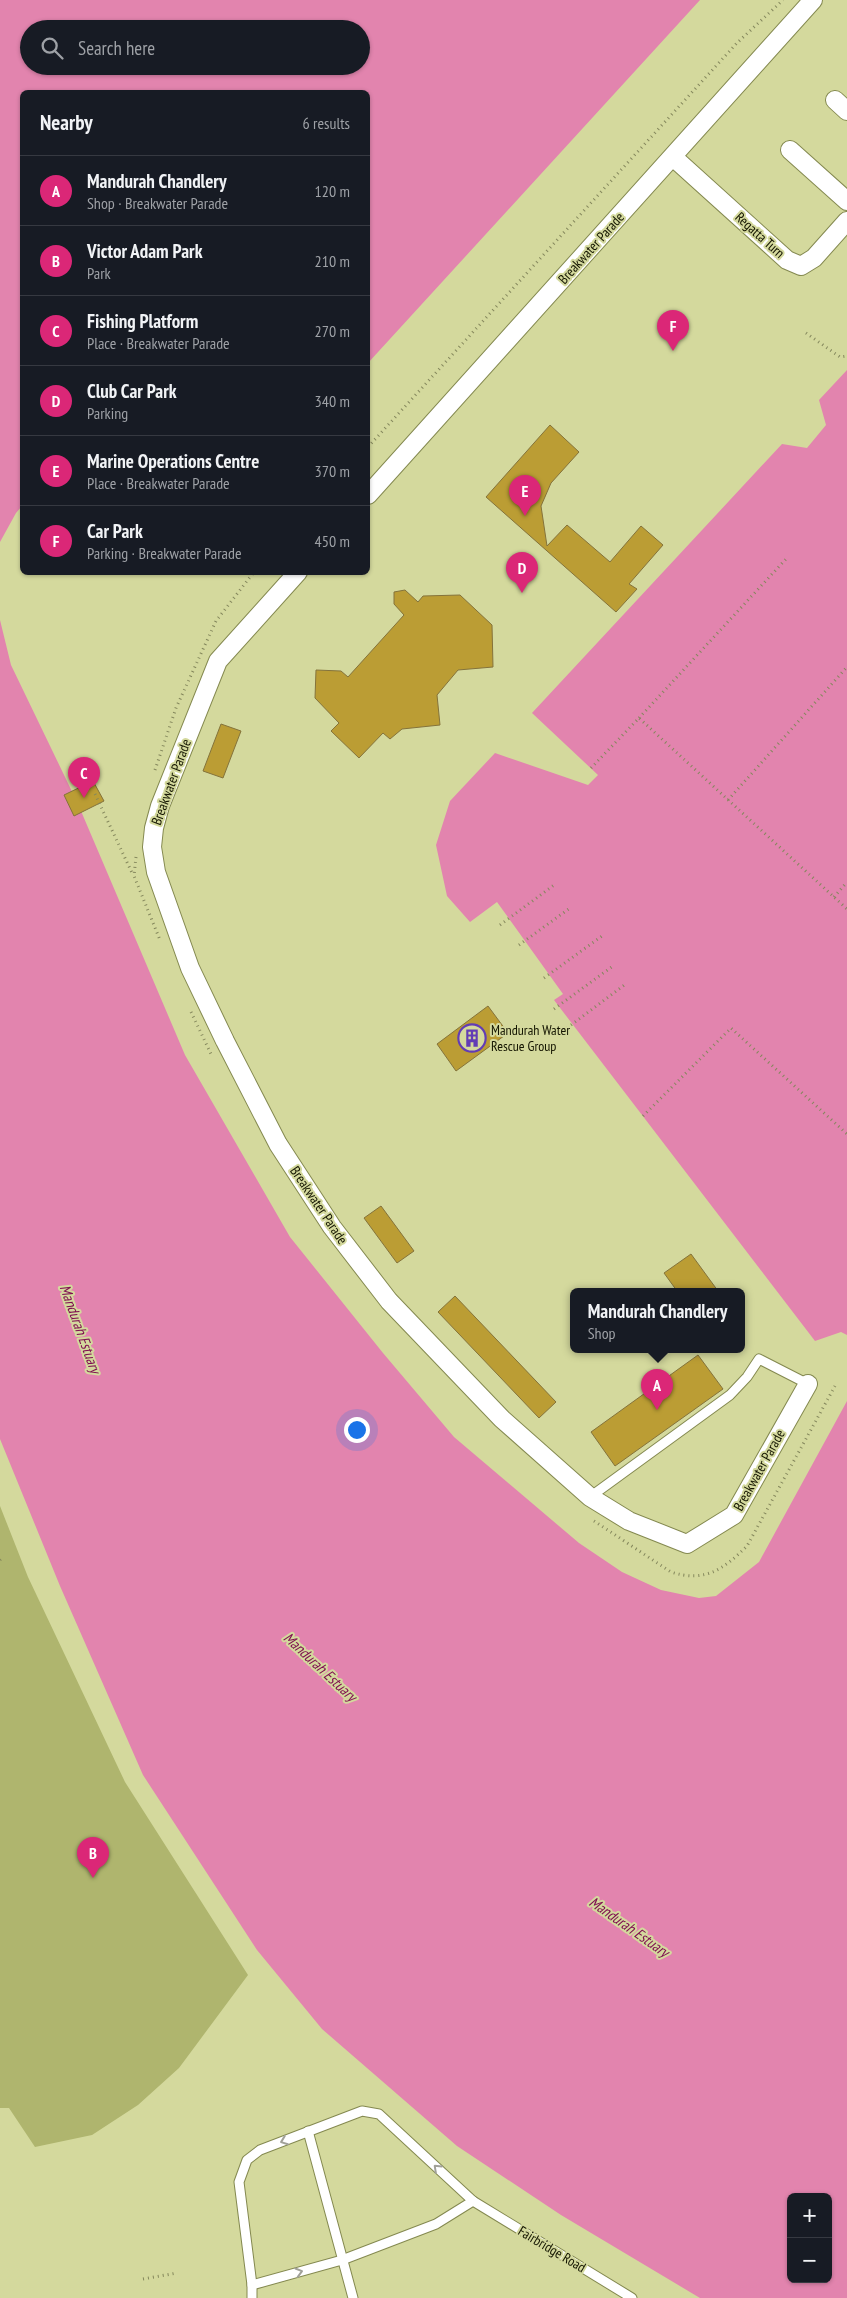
<!DOCTYPE html>
<html lang="en">
<head>
<meta charset="utf-8">
<style>
	body { margin:0; font-family:"PT Sans Narrow",sans-serif; background:#20242c; color:#f1f3f6 }
	.controls { position:absolute; right:15px; bottom:15px; display:grid; overflow:hidden; border-radius:8px; box-shadow:0 1px 4px #0004 }
	.controls button { width:45px; height:45px; display:grid; place-items:center; padding:0; border:0; border-bottom:1px solid #363941; background:#171b24; color:#f1f3f6; font:25px sans-serif }
	.you { position:absolute; left:356px; top:1429px; width:18px; height:18px; margin:-12px; border:4px solid #fff; border-radius:50%; background:#1a73e8; box-shadow:0 0 0 8px #1a73e833 }
	.badge { display:grid; place-items:center; width:32px; height:32px; border-radius:50%; background:#db2777; color:#fff; font-size:16px; font-weight:700 }
	.pin { position:absolute; translate:-50% -41px; filter:drop-shadow(0 1px 2px #0008) }
	.pin::after { content:''; position:absolute; top:26px; width:18px; height:15px; background:inherit; clip-path:polygon(0 0,100% 0,50% 100%) }
	.popup { position:absolute; left:570px; top:1288px; width:175px; height:65px; box-sizing:border-box; display:grid; place-content:center; border-radius:8px; background:#171b24; filter:drop-shadow(0 1px 4px #0005); font-size:16px; white-space:nowrap; color:#9ea1a6 }
	.popup b { font-size:19px; color:#f1f3f6 }
	.popup::after { content:''; position:absolute; left:50%; top:100%; margin-left:-10px; border:10px solid transparent; border-top-color:#171b24 }
	.list { margin:0; padding:0; list-style:none }
	h2 { display:flex; justify-content:space-between; align-items:center; height:65px; margin:0; padding:0 20px; font-size:21px }
	h2 small { font-size:16px; font-weight:400; color:#9ea1a6 }
	.list li { display:grid; grid-template-columns:32px 1fr auto; gap:15px; align-items:center; box-sizing:border-box; height:70px; padding:0 20px; border-top:1px solid #363941 }
	.list b { display:block; font-size:19px; white-space:nowrap }
	.list p { margin:0; font-size:16px; white-space:nowrap; color:#9ea1a6 }
	.list em { font-size:16px; font-style:normal; color:#9ea1a6 }
	.icon { flex:none; width:28px; height:28px; fill:none; stroke:currentColor; stroke-width:2; stroke-linecap:round; stroke-linejoin:round }
	.map { position:relative; flex:none; width:847px; height:2298px; overflow:hidden }
	.search { position:absolute; background:#171b24; box-shadow:0 1px 4px #0004; left:20px; top:20px; width:350px; height:55px; display:flex; align-items:center; gap:12px; box-sizing:border-box; padding:0 18px; border-radius:28px; color:#9ea1a6; font-size:19px }
	.panel { position:absolute; background:#171b24; box-shadow:0 1px 4px #0004; left:20px; top:90px; width:350px; height:485px; border-radius:8px }
	.map>svg:first-child { display:block }
	.green { fill:#afb56e }
	.water { fill:#e284ae; fill-rule:evenodd }
	.building { fill:#bb9d34; stroke:#84733b }
	.lines { fill:none; stroke-linecap:round; stroke-linejoin:round }
	.service-casing { stroke:#848950; stroke-width:11 }
	.minor-casing { stroke:#848950; stroke-width:20 }
	.path { stroke:#84875c; stroke-width:3; stroke-dasharray:1 4; stroke-linecap:butt }
	.service { stroke:#fff; stroke-width:9 }
	.minor { stroke:#fff; stroke-width:18 }
	.oneway { stroke:#a1a199 }
	.labels { text-anchor:middle; stroke-width:4; stroke-linejoin:round; paint-order:stroke }
	.street-label { font-size:14px; fill:#141501; stroke:#d4d99d }
	.poi-label { font-size:14px; fill:#141501; stroke:#d4d99d; text-anchor:start }
	.water-label { font-size:15px; font-style:italic; fill:#7e0c4f; stroke:#d4d99d }
</style>
</head>
<body>
<div class="map">
<svg width="847" height="2298" viewBox="0 0 847 2298">
	<rect width="100%" height="100%" fill="#d4d99d"/>
	<!-- green -->
	<path class="green" d="M0,1506L28,1577L125,1782L248,1975L179,2068L138,2105L92,2135L35,2147L9,2108H0Z"/>
	<!-- water -->
	<g class="water">
		<path d="M0,0H700L368,363V92H22V506L16,513L0,542ZM29,29H361V66H29Z"/>
		<path d="M847,370V1335L841,1332L815,1341L554,1000L563,994L497,902L470,922L447,896L436,845L450,801L495,753L588,785L598,775L532,713L782,444L807,448L826,425L819,400Z"/>
		<path d="M0,620L11,665L78,804L185,1055L290,1237L383,1353L454,1437L579,1543L622,1572L661,1590L699,1598L716,1596L759,1562L847,1401V2298H700L561,2215L457,2146L322,2029L257,1950L143,1775L60,1586L0,1439ZM791,2197H828V2279H791Z"/>
	</g>
	<!-- building -->
	<g class="building">
		<path d="M550,425L579,452L551,483L541,506L547,546L567,525L610,562L641,526L663,545L629,584L637,589L616,612L486,497Z"/>
		<path d="M405,590L418,602L423,596L460,595L492,625L493,667L458,670L437,695L440,725L402,729L390,739L383,733L359,758L331,731L339,723L315,698L316,670L341,671L348,677L404,615L394,604V592Z"/>
		<path d="M221,724L241,731L223,778L203,771Z"/>
		<path d="M93,781L104,801L74,816L64,795Z"/>
		<path d="M488,1006L508,1033L456,1071L437,1044Z"/>
		<path d="M381,1206L414,1251L397,1263L364,1218Z"/>
		<path d="M691,1254L718,1291H677L664,1273Z"/>
		<path d="M455,1296L556,1402L539,1418L438,1312Z"/>
		<path d="M698,1355L723,1389L615,1466L591,1432Z"/>
	</g>
	<g class="lines">
		<!-- service casing -->
		<g class="service-casing">
			<g id="service">
				<path d="M590,1497L730,1395L747,1377L759,1359L808,1384"/>
				<path d="M308,2131L353,2298"/>
				<path d="M252,2285L342,2260L436,2224L473,2201"/>
				<path d="M252,2298V2285L239,2182L247,2160L260,2150L362,2111L379,2114L473,2201L632,2298"/>
			</g>
		</g>
		<!-- minor casing -->
		<g class="minor-casing">
			<g id="minor">
				<path d="M835,100L847,111"/>
				<path d="M790,150L847,201"/>
				<path d="M673,157L787,260L801,266L814,258L847,221"/>
				<path d="M368,495L813,0"/>
				<path d="M298,572L218,661L160,806L154,828L152,847L156,872L190,968L225,1041L278,1144L332,1227L389,1301L502,1419L590,1497L629,1521L687,1544L734,1515L808,1384"/>
			</g>
		</g>
		<!-- path -->
		<g class="path">
			<path d="M806,333L840,357L847,356"/>
			<path d="M368,447L737,43L783,0"/>
			<path d="M639,718L786,559"/>
			<path d="M591,768L639,718L847,909"/>
			<path d="M155,770L176,708L216,621L254,572"/>
			<path d="M95,794L133,875"/>
			<path d="M728,800L847,667"/>
			<path d="M136,857L134,876L160,940"/>
			<path d="M834,897L847,882"/>
			<path d="M500,925L554,885"/>
			<path d="M519,945L570,908"/>
			<path d="M544,978L602,936"/>
			<path d="M554,1009L613,966"/>
			<path d="M191,1012L212,1056"/>
			<path d="M567,1028L627,983"/>
			<path d="M643,1116L731,1028L847,1134"/>
			<path d="M594,1521L671,1572C705,1583 724,1569 747,1546L835,1386"/>
			<path d="M0,1560L1,1559"/>
			<path d="M143,2279L177,2273"/>
		</g>
		<!-- service -->
		<use href="#service" class="service"/>
		<!-- minor -->
		<use href="#minor" class="minor"/>
	</g>
	<!-- one-way arrows -->
	<defs><path id="oneway-chevron" d="M-2-3.5L2.5 0L-2 3.5" fill="none" stroke-width="1.6" stroke-linecap="round" stroke-linejoin="round" transform="scale(1.25)"/></defs>
	<g class="oneway">
		<use href="#oneway-chevron" transform="translate(284 2141) rotate(159)"/>
		<use href="#oneway-chevron" transform="translate(437 2168) rotate(-137)"/>
		<use href="#oneway-chevron" transform="translate(299 2272) rotate(-16)"/>
	</g>
	<!-- icons -->
	<defs>
		<g id="building-ring" transform="scale(1.4375)"><circle r="9.5" fill="#d4d99d" stroke="#623cb5" stroke-width="1.5"/><path d="M-4-6H4V6H1V3H-1V6H-4ZM-2.5-4.3h1.7v1.8h-1.7ZM.8-4.3h1.7v1.8H.8ZM-2.5-1h1.7V.8h-1.7ZM.8-1h1.7V.8H.8Z" fill="#623cb5"/></g>
	</defs>
	<g fill-rule="evenodd">
		<use href="#building-ring" x="472" y="1038"/>
	</g>
	<g class="labels">
		<!-- street labels -->
		<g class="street-label">
			<text transform="translate(760 235) rotate(42)" y="5">Regatta Turn</text>
			<text transform="translate(591 248) rotate(-48)" y="5">Breakwater Parade</text>
			<text transform="translate(171 782) rotate(-70)" y="5">Breakwater Parade</text>
			<text transform="translate(319 1205) rotate(56)" y="5">Breakwater Parade</text>
			<text transform="translate(759 1470) rotate(-61)" y="5">Breakwater Parade</text>
			<text transform="translate(552 2249) rotate(31)" y="5">Fairbridge Road</text>
		</g>
		<!-- poi labels -->
		<g class="poi-label">
			<text x="491" y="1035">Mandurah Water<tspan x="491" dy="16">Rescue Group</tspan></text>
		</g>
		<!-- water labels -->
		<g class="water-label">
			<text transform="translate(80 1329) rotate(70)" y="5">Mandurah Estuary</text>
			<text transform="translate(320 1667) rotate(43)" y="5">Mandurah Estuary</text>
			<text transform="translate(629 1927) rotate(35)" y="5">Mandurah Estuary</text>
		</g>
	</g>
</svg>
<div class="controls">
<button>+</button>
<button>−</button>
</div>
<div class="you"></div>
<div class="pin badge" style="left:657px;top:1410px">A</div>
<div class="popup"><b>Mandurah Chandlery</b>Shop</div>
<div class="pin badge" style="left:93px;top:1878px">B</div>
<div class="pin badge" style="left:84px;top:798px">C</div>
<div class="pin badge" style="left:522px;top:593px">D</div>
<div class="pin badge" style="left:525px;top:516px">E</div>
<div class="pin badge" style="left:673px;top:351px">F</div>
<div class="search"><svg class="icon" aria-label="search" viewBox="0 0 24 24"><circle cx="10" cy="10" r="6"/><path d="M15 15l6 6"/></svg>Search here</div>
<section class="panel">
<h2>Nearby<small>6 results</small></h2>
<ul class="list">
<li><span class="badge">A</span><div><b>Mandurah Chandlery</b><p>Shop · Breakwater Parade</p></div><em>120 m</em></li>
<li><span class="badge">B</span><div><b>Victor Adam Park</b><p>Park</p></div><em>210 m</em></li>
<li><span class="badge">C</span><div><b>Fishing Platform</b><p>Place · Breakwater Parade</p></div><em>270 m</em></li>
<li><span class="badge">D</span><div><b>Club Car Park</b><p>Parking</p></div><em>340 m</em></li>
<li><span class="badge">E</span><div><b>Marine Operations Centre</b><p>Place · Breakwater Parade</p></div><em>370 m</em></li>
<li><span class="badge">F</span><div><b>Car Park</b><p>Parking · Breakwater Parade</p></div><em>450 m</em></li>
</ul>
</section>
</div>
</body>
</html>
